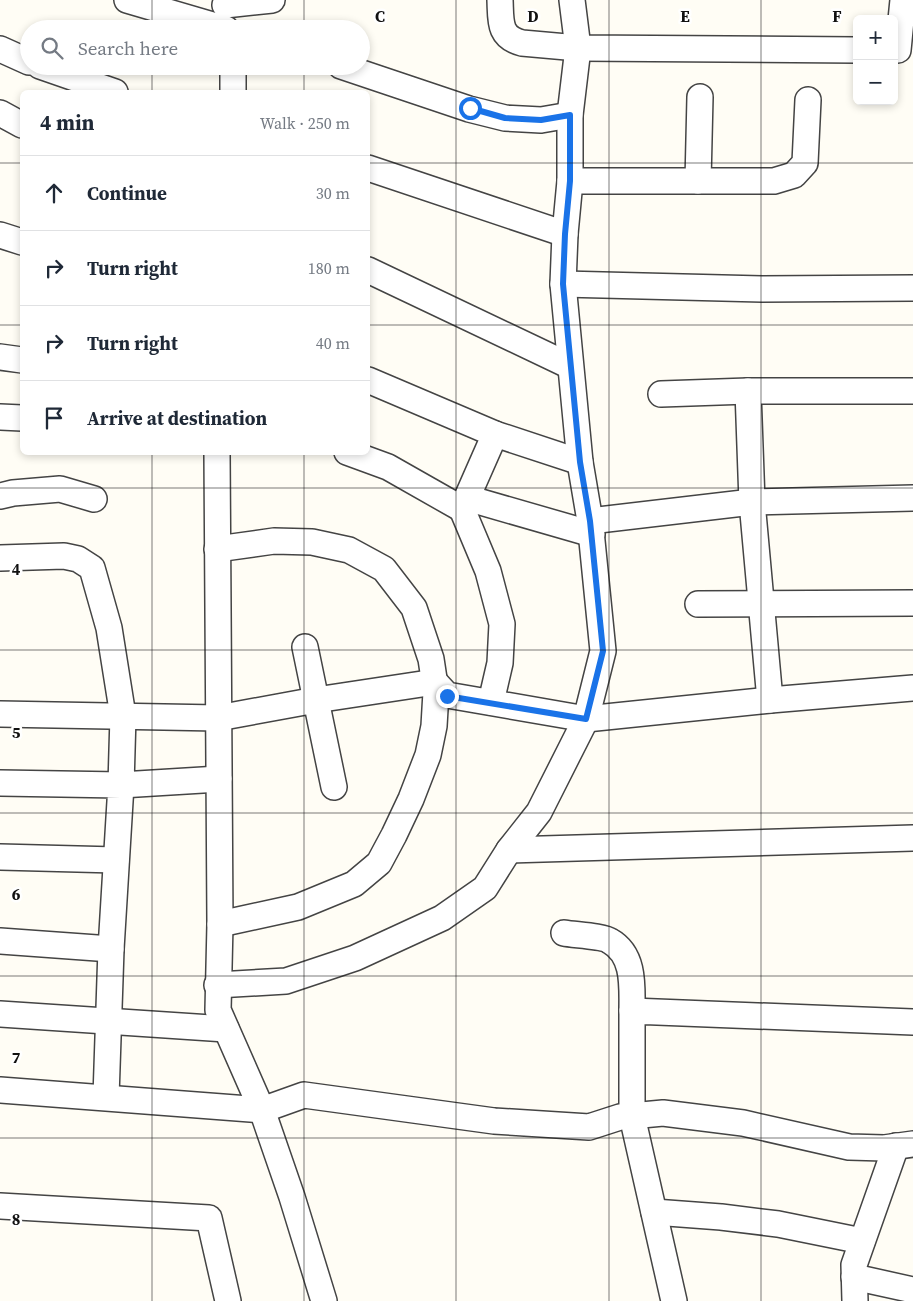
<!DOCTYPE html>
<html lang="en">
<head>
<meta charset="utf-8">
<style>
	body { margin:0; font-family:"Source Serif 4",serif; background:#f6f6f7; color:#1f2937 }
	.controls { position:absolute; right:15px; top:15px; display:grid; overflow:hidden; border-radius:8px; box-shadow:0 2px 8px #0003 }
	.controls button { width:45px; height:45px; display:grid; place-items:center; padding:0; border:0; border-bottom:1px solid #e0e1e3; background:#fff; color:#1f2937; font:25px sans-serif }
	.stop { position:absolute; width:15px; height:15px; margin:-11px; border:4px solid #1a73e8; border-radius:50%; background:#fff }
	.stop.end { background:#1a73e8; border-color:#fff; box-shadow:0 1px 5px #0008 }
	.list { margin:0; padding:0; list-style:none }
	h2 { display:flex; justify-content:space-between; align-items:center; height:65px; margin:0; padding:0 20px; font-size:21px }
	h2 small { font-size:16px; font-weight:400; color:#747a83 }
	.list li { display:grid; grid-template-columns:32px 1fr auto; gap:15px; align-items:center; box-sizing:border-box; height:75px; padding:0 20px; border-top:1px solid #e0e1e3 }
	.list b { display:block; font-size:19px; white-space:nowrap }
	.list em { font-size:16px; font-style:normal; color:#747a83 }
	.icon { flex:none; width:28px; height:28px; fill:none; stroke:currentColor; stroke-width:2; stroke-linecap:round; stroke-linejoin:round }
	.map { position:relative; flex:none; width:913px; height:1301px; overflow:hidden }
	.search { position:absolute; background:#fff; box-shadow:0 2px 8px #0003; left:20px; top:20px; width:350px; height:55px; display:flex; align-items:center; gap:12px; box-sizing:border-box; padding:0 18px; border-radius:28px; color:#747a83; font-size:19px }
	.panel { position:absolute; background:#fff; box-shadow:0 2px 8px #0003; left:20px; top:90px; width:350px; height:365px; border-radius:8px }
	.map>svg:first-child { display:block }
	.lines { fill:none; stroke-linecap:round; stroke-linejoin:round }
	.minor-casing { stroke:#444; stroke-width:28 }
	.minor { stroke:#fff; stroke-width:25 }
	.route { stroke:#1a73e8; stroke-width:6 }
	.grid { fill:none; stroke:#111; stroke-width:1; stroke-opacity:0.55 }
	.grid-label { font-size:16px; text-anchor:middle; font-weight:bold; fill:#111; stroke:#fff; stroke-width:5; stroke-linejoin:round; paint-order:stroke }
</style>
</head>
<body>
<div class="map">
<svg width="913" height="1301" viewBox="0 0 913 1301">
	<rect width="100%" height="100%" fill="#fffdf5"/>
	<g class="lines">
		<!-- minor casing -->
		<g class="minor-casing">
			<g id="minor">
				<path d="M127,0L226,29"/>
				<path d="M500,0C501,20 498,37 522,43L578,48L857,50"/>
				<path d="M225,5L272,0"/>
				<path d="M0,49L29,62"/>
				<path d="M898,50L903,0"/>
				<path d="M40,66L115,92"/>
				<path d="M233,66V92"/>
				<path d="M341,66L469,109L505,118L541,120L570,115"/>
				<path d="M0,113L22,125"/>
				<path d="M368,168L565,234"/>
				<path d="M570,181H774L794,175L805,163L808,100"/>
				<path d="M698,181L700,97"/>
				<path d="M0,235L22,242"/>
				<path d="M368,270L570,366"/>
				<path d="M563,284L762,289L913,288"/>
				<path d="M0,357L22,360"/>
				<path d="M748,391L752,502L770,700"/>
				<path d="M661,394L748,391H913"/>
				<path d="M0,417L22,418"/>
				<path d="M495,434L580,462"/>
				<path d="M217,452L220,924L218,1010L262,1110L292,1197L324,1301"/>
				<path d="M347,452L388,467L462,509L495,434L368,380"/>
				<path d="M0,496L13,493L60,489L94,499"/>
				<path d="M467,498L592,534"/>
				<path d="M462,509L488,571L502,624L500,663L491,702"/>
				<path d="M590,521L752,502L913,498"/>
				<path d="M217,549L274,541L312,542L349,550L384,569L414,608L431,659L436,692L434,726L428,755L411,799L394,835L379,863L354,884L298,907L220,924"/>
				<path d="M0,558L64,556L78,559L92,568L109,628L123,716L121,785L219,779"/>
				<path d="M698,604L913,603"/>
				<path d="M305,647L334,787"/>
				<path d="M0,714L218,718L316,700L435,682L447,695L586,719L770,700L913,688"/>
				<path d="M0,783L121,785L111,949L106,1097"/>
				<path d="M509,850L913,838"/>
				<path d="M0,857L116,860"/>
				<path d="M564,933C574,935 603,936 610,941C635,955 632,987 632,1011"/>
				<path d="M0,941L111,949"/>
				<path d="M217,985L286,981L355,958L442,918L485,888L509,850L539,812L586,719L603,651L590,521L580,462L563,284L565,234L570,181V115L578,48L572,0"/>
				<path d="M0,1014L226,1029"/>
				<path d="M0,1090L262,1110L304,1095L494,1121L589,1127L620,1117L663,1113L743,1123L849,1147L884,1148L913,1144"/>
				<path d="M0,1206L209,1218L228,1301"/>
				<path d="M654,1212L721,1217L778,1224L862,1241"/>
				<path d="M854,1277L913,1290"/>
				<path d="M674,1301L632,1116V1011L913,1022"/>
				<path d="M855,1301L854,1265L896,1146"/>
			</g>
		</g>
		<!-- minor -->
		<use href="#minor" class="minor"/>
	</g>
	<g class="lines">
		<!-- route -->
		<path class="route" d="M447,696L586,719L603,651L590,521L580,462L563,284L565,234L570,181V115L541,120L505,118L470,108"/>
	</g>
	<!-- grid -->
	<path class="grid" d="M152,0V29M304,0V29M456,0V1301M609,0V1301M761,0V1301M152,66V92M304,66V92M0,163H22M368,163H913M0,325H22M368,325H913M152,452V1301M304,452V1301M0,488H913M0,650H913M0,813H913M0,976H913M0,1138H913"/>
	<g class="grid-label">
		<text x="380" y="22">C</text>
		<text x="533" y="22">D</text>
		<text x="685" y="22">E</text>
		<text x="837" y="22">F</text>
		<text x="16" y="575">4</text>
		<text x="16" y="738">5</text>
		<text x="16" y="900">6</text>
		<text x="16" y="1063">7</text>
		<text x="16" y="1225">8</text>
	</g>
</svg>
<div class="controls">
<button>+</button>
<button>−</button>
</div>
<div class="stop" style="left:470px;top:108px"></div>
<div class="stop end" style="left:447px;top:696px"></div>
<div class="search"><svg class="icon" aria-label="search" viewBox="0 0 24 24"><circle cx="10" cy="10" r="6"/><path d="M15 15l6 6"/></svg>Search here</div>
<section class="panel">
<h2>4 min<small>Walk · 250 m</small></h2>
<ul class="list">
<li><svg class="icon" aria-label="ahead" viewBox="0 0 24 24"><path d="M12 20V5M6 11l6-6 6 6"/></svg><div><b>Continue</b></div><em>30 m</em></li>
<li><svg class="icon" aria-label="right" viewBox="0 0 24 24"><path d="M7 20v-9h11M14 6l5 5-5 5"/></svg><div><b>Turn right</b></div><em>180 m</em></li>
<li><svg class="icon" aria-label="right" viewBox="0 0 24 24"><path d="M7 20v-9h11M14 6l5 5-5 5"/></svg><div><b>Turn right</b></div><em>40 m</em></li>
<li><svg class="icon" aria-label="arrive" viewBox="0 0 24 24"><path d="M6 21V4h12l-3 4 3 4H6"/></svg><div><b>Arrive at destination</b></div></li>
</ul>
</section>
</div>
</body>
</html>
